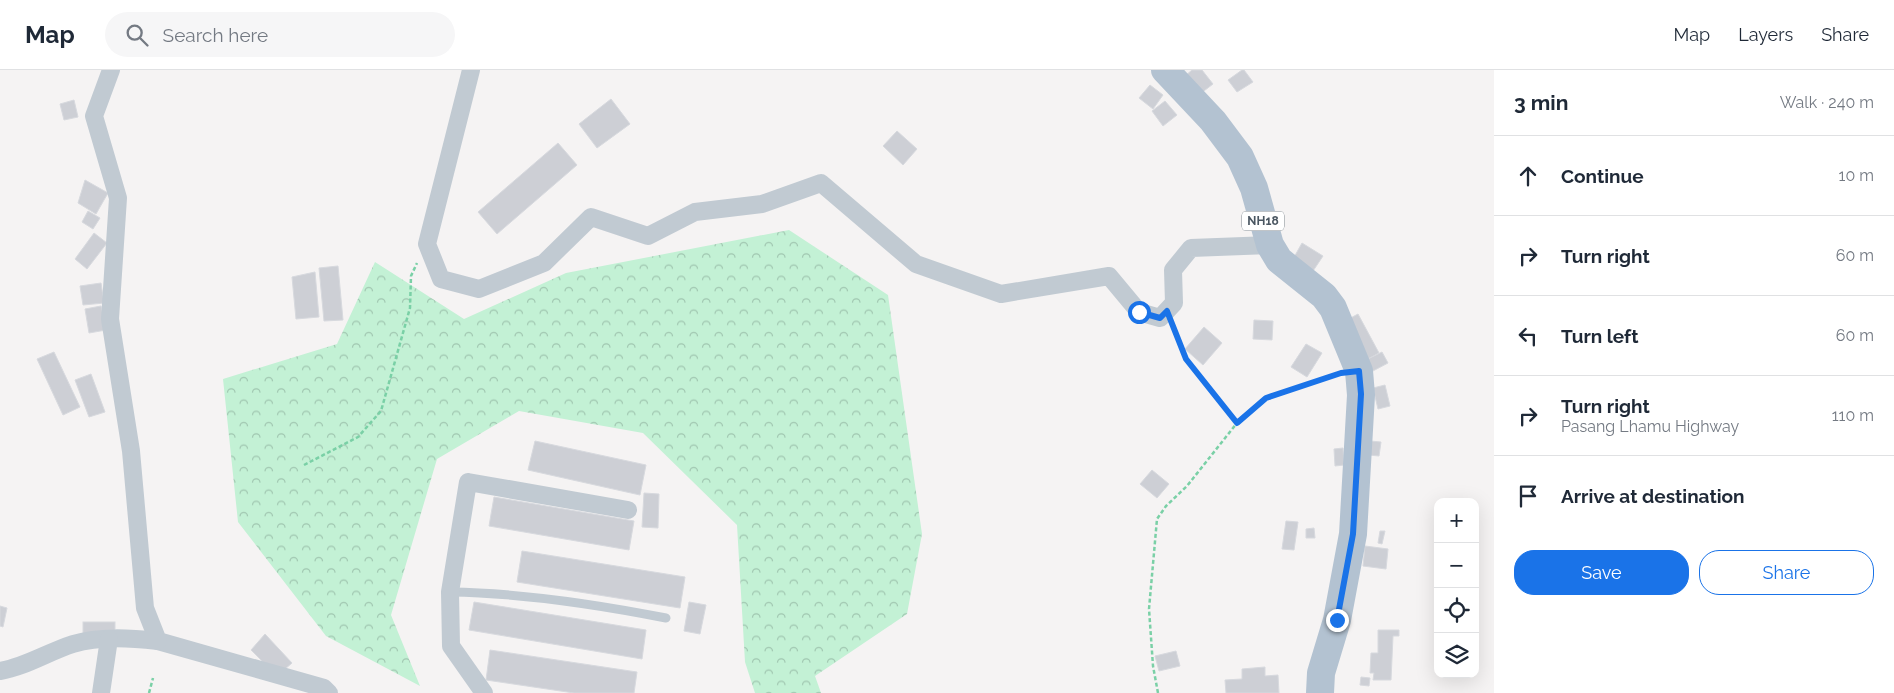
<!DOCTYPE html>
<html lang="en">
<head>
<meta charset="utf-8">
<style>
	body { margin:0; font-family:Raleway,sans-serif; background:#f6f6f7; color:#1f2937 }
	.controls { position:absolute; right:15px; bottom:15px; display:grid; overflow:hidden; border-radius:10px; box-shadow:0 5px 20px #0002 }
	.controls button { width:45px; height:45px; display:grid; place-items:center; padding:0; border:0; border-bottom:1px solid #e0e1e3; background:#fff; color:#1f2937; font:25px sans-serif }
	.stop { position:absolute; width:15px; height:15px; margin:-11px; border:4px solid #1a73e8; border-radius:50%; background:#fff }
	.stop.end { background:#1a73e8; border-color:#fff; box-shadow:0 1px 5px #0008 }
	.list { margin:0; padding:0; list-style:none }
	h2 { display:flex; justify-content:space-between; align-items:center; height:65px; margin:0; padding:0 20px; font-size:21px }
	h2 small { font-size:16px; font-weight:400; color:#747a83 }
	.list li { display:grid; grid-template-columns:32px 1fr auto; gap:15px; align-items:center; box-sizing:border-box; height:80px; padding:0 20px; border-top:1px solid #e0e1e3 }
	.list b { display:block; font-size:19px; white-space:nowrap }
	.list p { margin:0; font-size:16px; white-space:nowrap; color:#747a83 }
	.list em { font-size:16px; font-style:normal; color:#747a83 }
	.actions { display:flex; gap:10px; padding:15px 20px }
	.actions a { flex:1; padding:11px 0; border:1px solid #1a73e8; border-radius:20px; text-align:center; font-size:18px; color:#1a73e8 }
	.actions .main { background:#1a73e8; color:#fff }
	.icon { flex:none; width:28px; height:28px; fill:none; stroke:currentColor; stroke-width:2; stroke-linecap:round; stroke-linejoin:round }
	.map { position:relative; flex:none; width:1494px; height:623px; overflow:hidden }
	header { display:flex; align-items:center; gap:30px; box-sizing:border-box; height:70px; padding:0 25px; background:#fff; border-bottom:1px solid #e0e1e3 }
	header strong { font-size:24px }
	nav { display:flex; gap:28px; margin-inline-start:auto; font-size:18px }
	.search { width:350px; height:45px; background:#f6f6f7; display:flex; align-items:center; gap:12px; box-sizing:border-box; padding:0 18px; border-radius:28px; color:#747a83; font-size:19px }
	main { display:flex }
	aside { flex:1; background:#fff }
	.map>svg:first-child { display:block }
	.forest { fill:url(#forest-crowns) }
	.building { fill:#cdcfd5; stroke:#d7d9de }
	.lines { fill:none; stroke-linecap:round; stroke-linejoin:round }
	.path { stroke:#7ad0a6; stroke-width:2.5; stroke-dasharray:4 2.5; stroke-linecap:butt }
	.service { stroke:#c1cad2; stroke-width:9 }
	.minor { stroke:#c1cad2; stroke-width:18 }
	.primary { stroke:#b3c2d1; stroke-width:28 }
	.route { stroke:#1a73e8; stroke-width:6 }
	.labels { text-anchor:middle; stroke-width:5; stroke-linejoin:round; paint-order:stroke }
	.shield { fill:#fff; stroke:#808990; stroke-width:1 }
	.shield-label { font-size:12px; font-weight:bold; fill:#4a5661 }
</style>
</head>
<body>
<header>
<strong>Map</strong>
<div class="search"><svg class="icon" aria-label="search" viewBox="0 0 24 24"><circle cx="10" cy="10" r="6"/><path d="M15 15l6 6"/></svg>Search here</div>
<nav><a>Map</a><a>Layers</a><a>Share</a></nav>
</header>
<main>
<div class="map">
<svg width="1494" height="623" viewBox="0 0 1494 623">
	<defs>
		<pattern id="forest-crowns" width="20" height="18" patternUnits="userSpaceOnUse" patternTransform="scale(1.25)"><rect width="20" height="18" fill="#c3f1d5"/><path d="M2 6a3 3 0 1 1 6 0M12 15a3 3 0 1 1 6 0" fill="none" stroke="#a0c6b0"/></pattern>
	</defs>
	<rect width="100%" height="100%" fill="#f5f3f3"/>
	<!-- forest -->
	<path class="forest" d="M789,160L888,225L922,464L907,544L815,606L821,623H755L745,592L737,455L643,363L519,341L437,389L391,545L420,616L326,566L238,452L223,309L337,274L375,192L464,249L566,203Z"/>
	<!-- building -->
	<g class="building">
		<path d="M1192,0H1202L1213,14L1200,24L1185,6Z"/>
		<path d="M1242,0H1244L1253,12L1237,22L1228,10Z"/>
		<path d="M1150,15L1163,25L1153,39L1139,28Z"/>
		<path d="M611,29L630,54L597,78L579,54Z"/>
		<path d="M74,30L78,47L64,50L60,34Z"/>
		<path d="M1165,31L1177,45L1163,56L1152,41Z"/>
		<path d="M897,61L917,79L903,95L883,76Z"/>
		<path d="M558,73L577,95L497,164L478,142Z"/>
		<path d="M85,110L108,123L96,144L78,133Z"/>
		<path d="M88,141L100,148L93,159L82,152Z"/>
		<path d="M94,163L107,173L87,199L75,189Z"/>
		<path d="M1302,173L1323,186L1313,201L1293,189Z"/>
		<path d="M338,196L343,250L324,251L319,198Z"/>
		<path d="M315,202L319,247L296,249L292,207Z"/>
		<path d="M101,213L104,233L83,235L80,216Z"/>
		<path d="M101,236L106,260L89,263L85,239Z"/>
		<path d="M1358,244L1379,283L1366,290L1345,251Z"/>
		<path d="M1254,250L1273,251L1272,270L1253,269Z"/>
		<path d="M1204,257L1222,273L1203,295L1185,279Z"/>
		<path d="M1306,274L1322,283L1307,307L1291,297Z"/>
		<path d="M54,282L80,337L63,345L37,289Z"/>
		<path d="M1382,282L1388,293L1371,302L1366,290Z"/>
		<path d="M91,304L105,342L89,347L75,310Z"/>
		<path d="M1385,315L1390,336L1378,339L1373,318Z"/>
		<path d="M535,371L646,395L640,425L528,400Z"/>
		<path d="M1370,371L1381,372L1379,386L1369,385Z"/>
		<path d="M1343,378L1344,395L1335,396L1334,379Z"/>
		<path d="M1152,400L1169,414L1157,428L1140,414Z"/>
		<path d="M644,423L659,424L658,458L642,457Z"/>
		<path d="M494,427L634,451L629,480L489,456Z"/>
		<path d="M1286,451L1298,452L1294,480L1282,479Z"/>
		<path d="M1314,458L1315,468H1306V459Z"/>
		<path d="M1380,461H1385L1382,474L1378,473Z"/>
		<path d="M1365,476L1388,479L1386,499L1363,496Z"/>
		<path d="M522,481L685,507L680,538L517,512Z"/>
		<path d="M474,532L646,560L642,589L469,560Z"/>
		<path d="M689,532L706,535L700,564L684,561Z"/>
		<path d="M0,536L7,538L3,557L0,556Z"/>
		<rect x="83" y="552" width="32" height="12"/>
		<path d="M1378,560H1399V566H1393L1391,610H1373L1374,603H1370L1371,583H1378Z"/>
		<path d="M265,564L292,593L277,606L251,580Z"/>
		<path d="M490,580L637,602L634,623H574L486,610Z"/>
		<path d="M1176,581L1180,596L1159,601L1155,586Z"/>
		<path d="M1265,597V606L1278,605L1279,623H1226L1225,610L1242,609V599Z"/>
		<path d="M1361,607L1370,608L1369,616L1360,615Z"/>
	</g>
	<g class="lines">
		<!-- path -->
		<g class="path">
			<path d="M1173,257L1186,289L1237,353"/>
			<path d="M304,395L358,367L381,341L410,238L411,206L417,193"/>
			<path d="M149,623L153,608"/>
			<path d="M1158,623L1153,596L1149,539L1157,449L1166,436L1187,416L1237,353L1266,328L1338,304"/>
		</g>
		<!-- service -->
		<path class="service" d="M450,522C522,523 595,534 666,548"/>
		<!-- minor -->
		<g class="minor">
			<path d="M111,0L94,46L118,128L110,249L131,381L145,538L158,571L324,618L329,623"/>
			<path d="M471,0L427,174L441,209L479,219L544,193L591,147L648,166L695,142L762,134L821,113L916,194L1001,224L1109,206L1139,242L1160,248L1174,233L1173,200L1191,178L1270,175"/>
			<path d="M0,601C25,597 48,582 73,574C100,566 130,568 158,571"/>
			<path d="M101,623L109,569"/>
			<path d="M484,623L451,576L450,522L468,412L628,440"/>
		</g>
		<!-- primary -->
		<path class="primary" d="M1165,0L1213,51L1240,87L1254,118L1270,175L1279,190L1324,226L1333,238L1359,301L1361,325L1353,464L1337,550L1321,603L1320,623"/>
	</g>
	<g class="lines">
		<!-- route -->
		<path class="route" d="M1139,242L1160,248L1167,241L1186,289L1237,353L1266,328L1341,303L1359,301L1361,324L1353,464L1337,550"/>
	</g>
	<g class="labels">
		<!-- shield labels -->
		<rect class="shield" x="1242" y="141.5" width="42" height="19" rx="4"/>
		<g class="shield-label">
			<text x="1263" y="155">NH18</text>
		</g>
	</g>
</svg>
<div class="controls">
<button>+</button>
<button>−</button>
<button><svg class="icon" aria-label="locate" viewBox="0 0 24 24"><circle cx="12" cy="12" r="6"/><path d="M12 2v4M12 18v4M2 12h4M18 12h4"/></svg></button>
<button><svg class="icon" aria-label="layers" viewBox="0 0 24 24"><path d="M12 4l9 5-9 5-9-5zM3 14l9 5 9-5"/></svg></button>
</div>
<div class="stop" style="left:1139px;top:242px"></div>
<div class="stop end" style="left:1337px;top:550px"></div>
</div>
<aside>
<h2>3 min<small>Walk · 240 m</small></h2>
<ul class="list">
<li><svg class="icon" aria-label="ahead" viewBox="0 0 24 24"><path d="M12 20V5M6 11l6-6 6 6"/></svg><div><b>Continue</b></div><em>10 m</em></li>
<li><svg class="icon" aria-label="right" viewBox="0 0 24 24"><path d="M7 20v-9h11M14 6l5 5-5 5"/></svg><div><b>Turn right</b></div><em>60 m</em></li>
<li><svg class="icon" aria-label="left" viewBox="0 0 24 24"><path d="M17 20v-9H6M10 6l-5 5 5 5"/></svg><div><b>Turn left</b></div><em>60 m</em></li>
<li><svg class="icon" aria-label="right" viewBox="0 0 24 24"><path d="M7 20v-9h11M14 6l5 5-5 5"/></svg><div><b>Turn right</b><p>Pasang Lhamu Highway</p></div><em>110 m</em></li>
<li><svg class="icon" aria-label="arrive" viewBox="0 0 24 24"><path d="M6 21V4h12l-3 4 3 4H6"/></svg><div><b>Arrive at destination</b></div></li>
</ul>
<div class="actions"><a class="main">Save</a><a>Share</a></div>
</aside>
</main>
</body>
</html>
